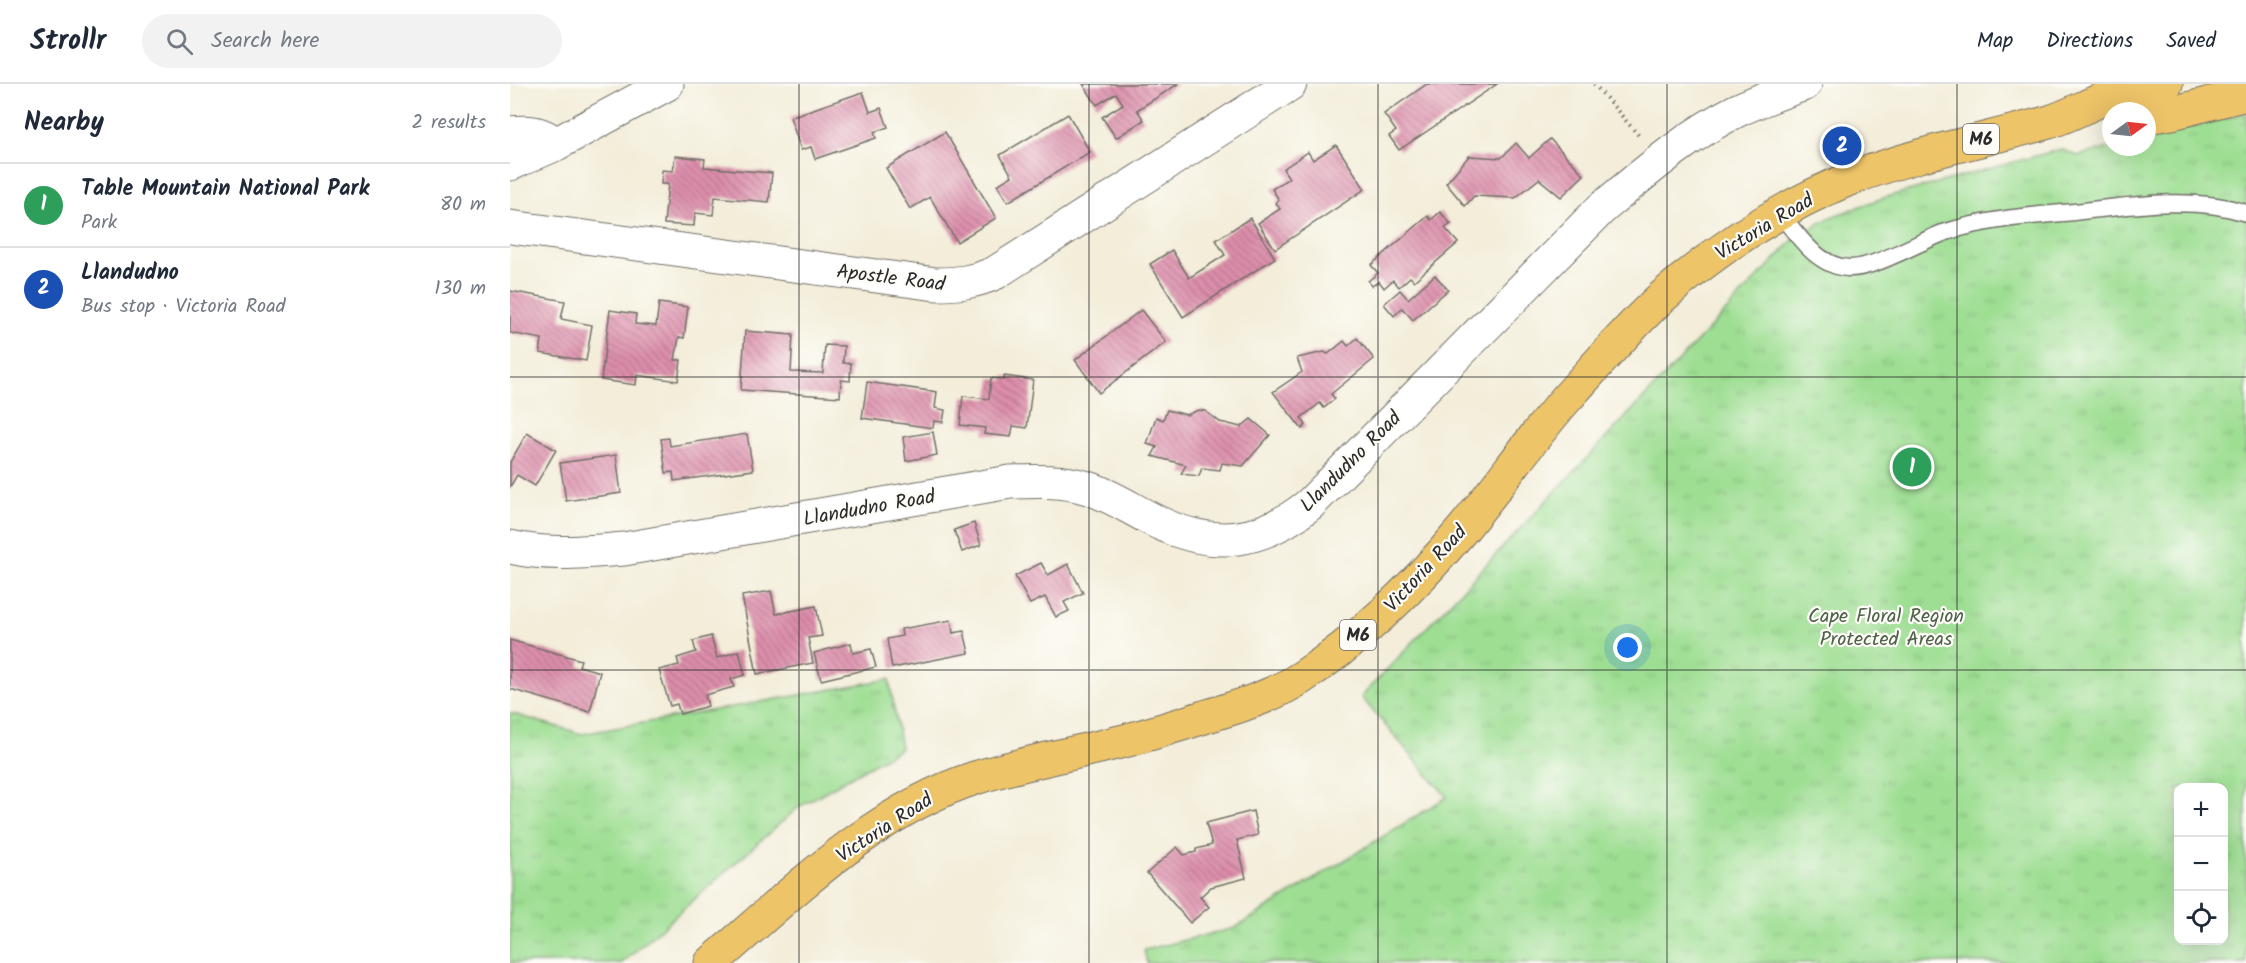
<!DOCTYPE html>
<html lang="en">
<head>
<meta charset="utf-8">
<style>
	body { margin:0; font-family:Kalam,sans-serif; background:#f2f2f3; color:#1f2937 }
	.controls { position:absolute; right:18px; bottom:18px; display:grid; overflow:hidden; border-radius:12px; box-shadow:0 6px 24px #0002 }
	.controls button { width:54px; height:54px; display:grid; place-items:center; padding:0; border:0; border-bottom:2px solid #e0e1e3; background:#fff; color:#1f2937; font:30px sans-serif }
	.compass { position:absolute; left:1592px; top:18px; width:54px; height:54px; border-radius:50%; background:#fff; box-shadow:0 6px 24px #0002; rotate:75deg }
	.you { position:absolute; left:1118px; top:564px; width:21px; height:21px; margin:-15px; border:4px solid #fff; border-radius:50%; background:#1a73e8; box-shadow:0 0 0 9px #1a73e833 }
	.badge { display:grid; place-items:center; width:39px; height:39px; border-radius:50%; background:#c8321e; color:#fff; font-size:20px; font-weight:700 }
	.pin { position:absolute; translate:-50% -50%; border:3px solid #fff; box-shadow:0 2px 6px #0006 }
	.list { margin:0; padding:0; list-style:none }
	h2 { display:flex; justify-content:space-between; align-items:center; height:78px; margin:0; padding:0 24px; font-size:26px }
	h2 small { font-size:20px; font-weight:400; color:#747a83 }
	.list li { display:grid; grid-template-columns:39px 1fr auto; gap:18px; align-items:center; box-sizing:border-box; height:84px; padding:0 24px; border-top:2px solid #e0e1e3 }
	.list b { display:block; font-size:22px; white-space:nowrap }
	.list p { margin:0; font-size:20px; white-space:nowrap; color:#747a83 }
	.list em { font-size:20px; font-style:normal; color:#747a83 }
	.icon { flex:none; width:33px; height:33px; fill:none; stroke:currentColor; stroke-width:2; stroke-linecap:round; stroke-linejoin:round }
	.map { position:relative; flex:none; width:1736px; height:879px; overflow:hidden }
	header { display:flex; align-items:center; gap:36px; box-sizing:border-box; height:84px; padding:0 30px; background:#fff; border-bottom:2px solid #e0e1e3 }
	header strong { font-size:28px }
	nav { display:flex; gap:33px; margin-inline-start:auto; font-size:21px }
	.search { width:420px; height:54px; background:#f2f2f3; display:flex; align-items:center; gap:15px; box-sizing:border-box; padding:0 21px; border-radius:33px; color:#747a83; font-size:22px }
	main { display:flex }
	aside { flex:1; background:#fff }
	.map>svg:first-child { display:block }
	.park { fill:url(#park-tufts); stroke:#64845f; stroke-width:1.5; fill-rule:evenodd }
	.building { fill:url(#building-back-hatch) }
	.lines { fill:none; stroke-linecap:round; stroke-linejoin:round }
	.service-casing { stroke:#716f68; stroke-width:19 }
	.minor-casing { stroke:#716f68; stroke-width:35 }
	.primary-casing { stroke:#716f68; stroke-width:35 }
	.path { stroke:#716f68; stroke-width:4; stroke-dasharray:1.5 4.5; stroke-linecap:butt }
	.service { stroke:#fff; stroke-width:16 }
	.minor { stroke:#fff; stroke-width:33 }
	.primary { stroke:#eec469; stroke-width:33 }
	.grid { fill:none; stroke:#2b2b2b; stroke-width:1.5; stroke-opacity:0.55 }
	.labels { text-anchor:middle; stroke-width:4.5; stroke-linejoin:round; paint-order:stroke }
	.shield { fill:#fdfcf7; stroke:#6a6a68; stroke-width:1.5 }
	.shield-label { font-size:18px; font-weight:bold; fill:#2b2b2b }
	.street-label { font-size:20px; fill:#2b2b2b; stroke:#fdfcf7 }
	.park-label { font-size:20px; fill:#4e614a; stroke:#fdfcf7 }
</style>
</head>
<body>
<header>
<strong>Strollr</strong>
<div class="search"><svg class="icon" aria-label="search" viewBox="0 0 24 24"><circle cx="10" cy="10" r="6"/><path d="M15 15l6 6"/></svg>Search here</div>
<nav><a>Map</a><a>Directions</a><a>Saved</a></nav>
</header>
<main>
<aside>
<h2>Nearby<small>2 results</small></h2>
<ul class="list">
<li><span class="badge" style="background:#2e9e5b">1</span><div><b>Table Mountain National Park</b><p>Park</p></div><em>80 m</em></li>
<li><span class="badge" style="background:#1a4fb4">2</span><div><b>Llandudno</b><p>Bus stop · Victoria Road</p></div><em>130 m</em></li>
</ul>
</aside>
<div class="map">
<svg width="1736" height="879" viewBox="0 0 1736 879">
	<defs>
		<pattern id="park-tufts" width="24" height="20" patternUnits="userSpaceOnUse" patternTransform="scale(1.5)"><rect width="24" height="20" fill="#9ede93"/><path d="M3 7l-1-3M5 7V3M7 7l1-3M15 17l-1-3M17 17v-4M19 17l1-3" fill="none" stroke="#88bf7f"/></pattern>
		<pattern id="building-back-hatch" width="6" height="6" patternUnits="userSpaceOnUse" patternTransform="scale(1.5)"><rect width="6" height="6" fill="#dd8eab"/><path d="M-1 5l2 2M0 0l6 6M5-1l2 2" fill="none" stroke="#b3748b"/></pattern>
	</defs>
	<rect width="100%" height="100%" fill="#fdfcf7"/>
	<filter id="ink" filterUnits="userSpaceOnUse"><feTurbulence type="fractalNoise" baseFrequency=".0167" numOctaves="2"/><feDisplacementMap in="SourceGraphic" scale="12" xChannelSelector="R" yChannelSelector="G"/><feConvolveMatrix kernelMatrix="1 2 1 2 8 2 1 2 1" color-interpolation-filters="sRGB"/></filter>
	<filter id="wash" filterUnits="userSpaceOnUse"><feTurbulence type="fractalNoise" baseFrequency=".008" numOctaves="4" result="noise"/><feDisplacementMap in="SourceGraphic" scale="24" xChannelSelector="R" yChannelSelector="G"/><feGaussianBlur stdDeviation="1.35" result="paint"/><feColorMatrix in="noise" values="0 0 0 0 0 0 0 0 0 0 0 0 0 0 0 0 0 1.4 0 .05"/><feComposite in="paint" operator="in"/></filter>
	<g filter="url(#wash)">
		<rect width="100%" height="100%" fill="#f3edd9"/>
		<!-- park -->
		<g class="park">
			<path d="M1736,29V879H637L634,866L725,844L937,713L851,613L1286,153L1321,133L1373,114L1544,67L1551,65L1568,72L1602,63H1637V54ZM1668,704H1714V856H1668Z"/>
			<path d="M379,595L391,664L290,722L112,879H0V629L72,650Z"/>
		</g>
		<g id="blocks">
			<!-- building -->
			<g class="building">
				<path d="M573,0H668L627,26L634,36L606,54L592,33L613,20L606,9L587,21Z"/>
				<path d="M917,0H987L889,66L879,52L886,47L874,30Z"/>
				<path d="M353,8L360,28L371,24L378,43L364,48L366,54L305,75L301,63L291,66L280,33Z"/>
				<path d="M558,30L580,68L498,118L487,101L502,92L490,71Z"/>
				<path d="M435,48L486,134L447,158L420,113L400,125L376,84Z"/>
				<path d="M1040,55L1074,91L1051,113L1029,95L1005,114L964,112L955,122L936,99L959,72L991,74L1006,59L1019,74Z"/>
				<path d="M826,61L855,105L765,165L748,139L770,125L766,119L769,116L762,105L779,94L773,85L798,68L803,76Z"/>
				<path d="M165,72L195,75L194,83L262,89L259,118L205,113L203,131L185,129L184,142L154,140L158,100H151L152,86L163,87Z"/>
				<path d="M930,128L941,140L935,144L948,159L904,197L900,193L889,203L883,196L874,204L869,197L862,202L858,197L868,189L861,181L918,132L921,136Z"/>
				<path d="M740,134L765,174L673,233L640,180L662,166L679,194L715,171L706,156Z"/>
				<path d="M925,191L938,206L903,236L892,224L884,232L874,220L890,206L898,215Z"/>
				<path d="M0,207L55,217L51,235L82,241L76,277L30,269L32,255L0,249Z"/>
				<path d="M149,219L178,223L174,254L169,253L165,276H171L168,297L127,291L126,301L91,296L100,226L126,230L125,240L146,242Z"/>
				<path d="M631,226L656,258L589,309L565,276Z"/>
				<path d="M235,247L283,251L281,288L313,289L315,261L334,262L333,279H341L340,297L331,296L330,313L231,306Z"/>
				<path d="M847,254L864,275L821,310L825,315L814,324L810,319L791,334L796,341L792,345L763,308L792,288L787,274L814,268L818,270L834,257L838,262Z"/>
				<path d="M494,292L523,296L517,344L503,342L501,353L474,350L475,344L450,341L453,312L479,315L481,294L494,296Z"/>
				<path d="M357,298L427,308L425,324L435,326L433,338L424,337L423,344L352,334Z"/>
				<path d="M657,326L677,331L688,326L695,327L710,338L731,343L741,335L760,351L733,382L712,379L710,386L692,384L689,392L671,390L676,381L642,372L647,363L637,360L646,333L653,336Z"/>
				<path d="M423,348L427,371L396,377L393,353Z"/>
				<path d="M17,349L46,366L25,402L7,391L0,403V378Z"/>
				<path d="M237,350L243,386L164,397L163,388L156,389L151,355L159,354L160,362Z"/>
				<path d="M106,371L111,409L56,417L50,379Z"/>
				<path d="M464,439L471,461L452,468L444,446Z"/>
				<path d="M531,479L538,491L558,480L573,509L554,518L559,527L546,533L535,513L520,520L505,492Z"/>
				<path d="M261,507L266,530L306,522L312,552L298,554L303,579L247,590L232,512Z"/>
				<path d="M441,536L443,549L454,547L459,569L382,584L377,555L392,552L391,545Z"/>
				<path d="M201,552L207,574L229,567L235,591L221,595L224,603L195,611L198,622L170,630L167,620L160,622L149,586L169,581L167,574L186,568L183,557Z"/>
				<path d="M0,556L71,576L69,582L90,588L80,628L0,605Z"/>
				<path d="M341,559L343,569L361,565L366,583L311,596L304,569Z"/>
				<path d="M743,727L748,751L727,756L736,794L701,803L690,813L699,823L680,839L637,789L667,763L674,771L686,768V765L702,761L696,739Z"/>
			</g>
		</g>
	</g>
	<g filter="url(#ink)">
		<use href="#blocks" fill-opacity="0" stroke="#716f68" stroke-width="1.5"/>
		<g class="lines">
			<!-- service casing -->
			<g class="service-casing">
				<path id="service" d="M1270,129C1287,151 1308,183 1339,184C1363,185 1409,158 1433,149C1475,135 1520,132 1564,128C1617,122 1684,111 1736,129"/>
			</g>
			<!-- minor casing -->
			<g class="minor-casing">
				<g id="minor">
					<path d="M0,49C19,47 31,48 46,60"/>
					<path d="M0,80L46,60L157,0"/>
					<path d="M0,143L426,200C448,200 465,198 485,189L780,0"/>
					<path d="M0,463C38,472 76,468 114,465L500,398C526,397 552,396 578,404C603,412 624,427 647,438C705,466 752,459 800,420L1091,125C1133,90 1178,51 1226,27C1249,16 1272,8 1295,0"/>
				</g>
			</g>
			<!-- primary casing -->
			<g class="primary-casing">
				<g id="primary">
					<path d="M1637,33L1662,29L1736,10"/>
					<path d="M201,879C281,811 363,727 465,694C515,678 567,669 618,656C644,649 669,641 694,633C727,623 761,613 791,594C852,554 906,501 952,446C988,403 1019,357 1056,315C1087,281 1118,244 1152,213C1207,165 1269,124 1337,96C1403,70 1472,57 1539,38C1559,32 1577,21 1596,14C1615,8 1636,5 1656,0"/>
				</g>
			</g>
			<!-- path -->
			<path class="path" d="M1084,0L1131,54"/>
			<!-- service -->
			<use href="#service" class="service"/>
			<!-- minor -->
			<use href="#minor" class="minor"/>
			<!-- primary -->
			<use href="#primary" class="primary"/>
		</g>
	</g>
	<!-- grid -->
	<path class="grid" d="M289,0V879M579,0V879M868,0V879M1157,0V879M1447,0V879M0,293H1736M0,586H1736"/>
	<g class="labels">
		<!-- shield labels -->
		<g class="shield">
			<rect x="1453" y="40" width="36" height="30" rx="4.5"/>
			<rect x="830" y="536" width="36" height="30" rx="4.5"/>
		</g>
		<g class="shield-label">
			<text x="1471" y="61">M6</text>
			<text x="848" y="557">M6</text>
		</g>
		<!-- street labels -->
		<g class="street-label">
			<text transform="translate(1254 142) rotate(-31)" y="7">Victoria Road</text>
			<text transform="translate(381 193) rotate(7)" y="7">Apostle Road</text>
			<text transform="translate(840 377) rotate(-45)" y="7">Llandudno Road</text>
			<text transform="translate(359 423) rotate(-10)" y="7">Llandudno Road</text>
			<text transform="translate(915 484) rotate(-47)" y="7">Victoria Road</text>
			<text transform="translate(374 743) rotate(-33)" y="7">Victoria Road</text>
		</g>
		<!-- park labels -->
		<g class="park-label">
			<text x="1376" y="538">Cape Floral Region<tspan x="1376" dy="23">Protected Areas</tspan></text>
		</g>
	</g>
</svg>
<div class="controls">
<button>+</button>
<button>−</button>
<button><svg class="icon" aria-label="locate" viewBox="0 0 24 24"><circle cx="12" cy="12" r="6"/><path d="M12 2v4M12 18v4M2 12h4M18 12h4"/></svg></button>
</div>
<svg class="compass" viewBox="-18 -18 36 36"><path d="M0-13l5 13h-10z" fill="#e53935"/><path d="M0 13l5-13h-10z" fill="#747a83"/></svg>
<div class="you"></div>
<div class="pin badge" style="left:1402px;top:383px;background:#2e9e5b">1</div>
<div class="pin badge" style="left:1332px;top:62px;background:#1a4fb4">2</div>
</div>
</main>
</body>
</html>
